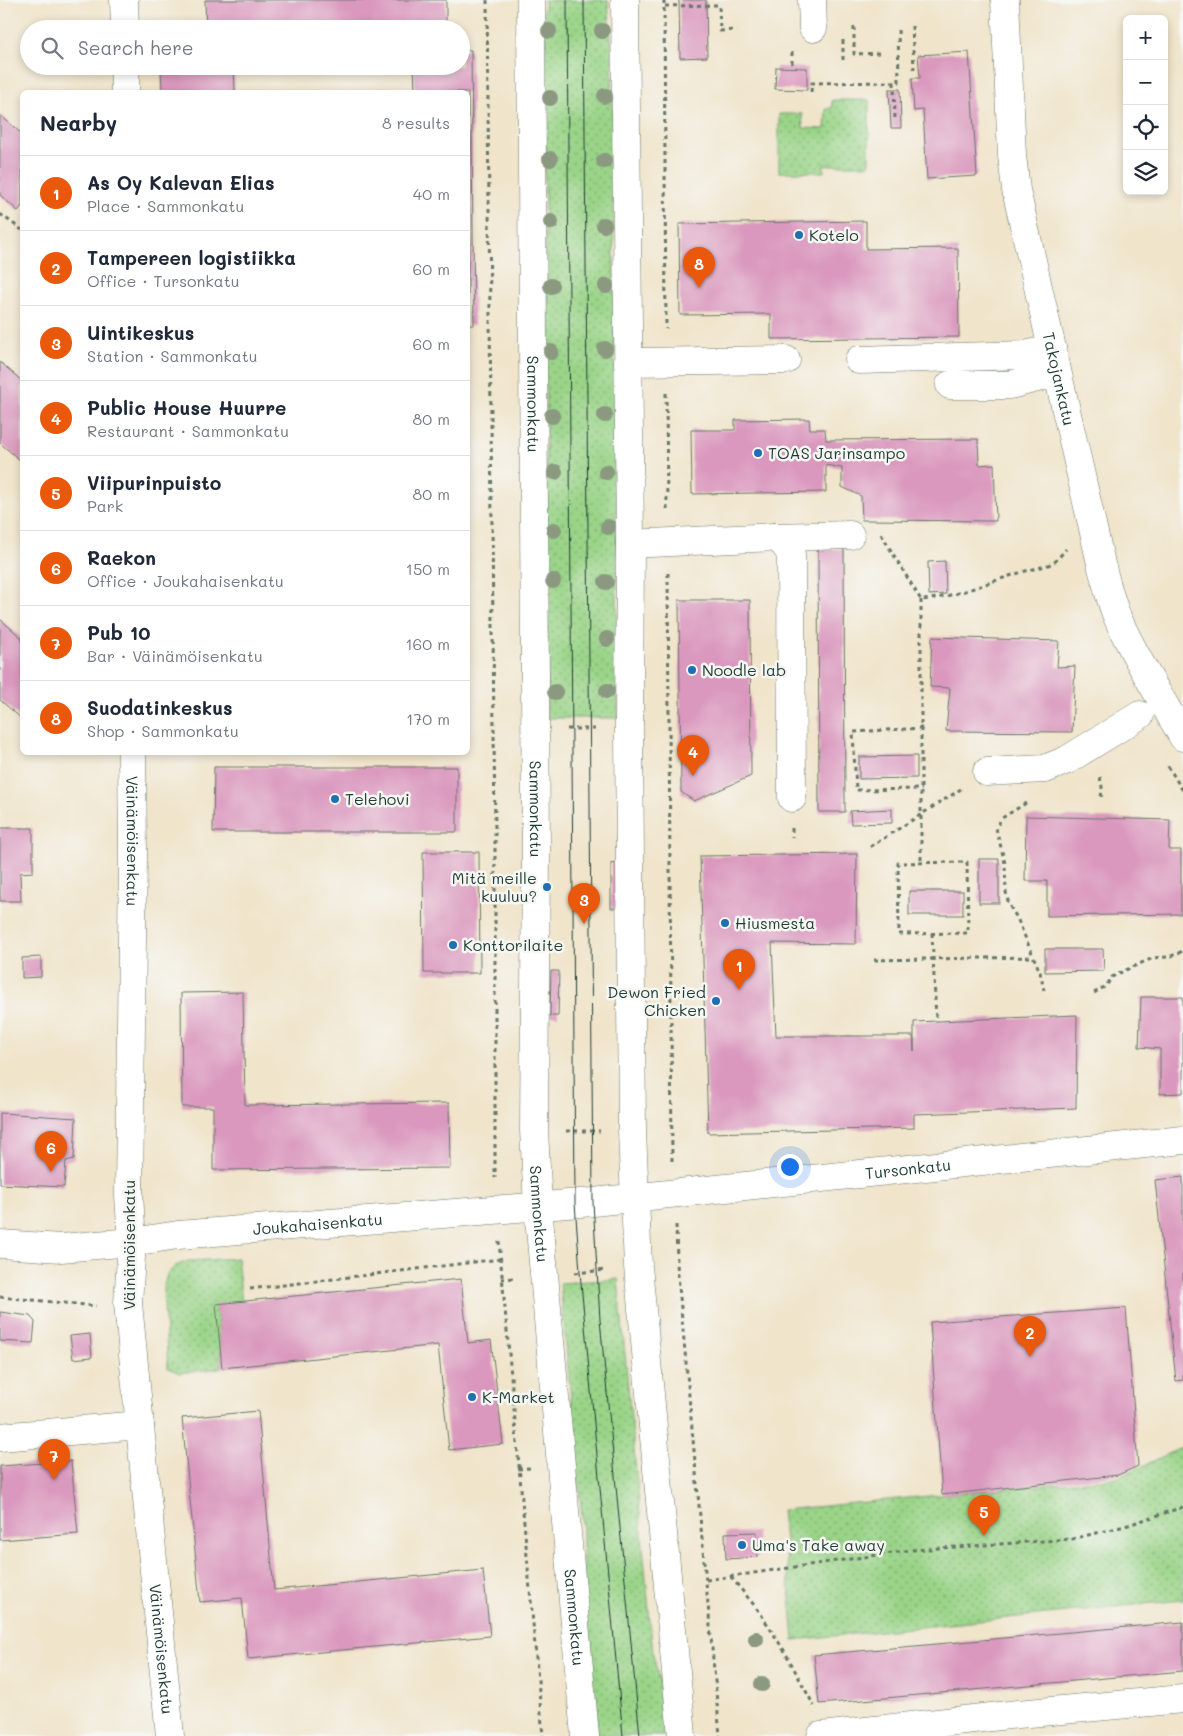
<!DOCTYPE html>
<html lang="en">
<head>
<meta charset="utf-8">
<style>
	body { margin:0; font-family:Mali,sans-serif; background:#f6f6f7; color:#1f2937 }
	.controls { position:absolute; right:15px; top:15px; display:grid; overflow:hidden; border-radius:8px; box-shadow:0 2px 8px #0003 }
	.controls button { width:45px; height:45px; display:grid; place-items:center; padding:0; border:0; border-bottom:1px solid #e0e1e3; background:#fff; color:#1f2937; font:25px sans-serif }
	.you { position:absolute; left:789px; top:1166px; width:18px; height:18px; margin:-12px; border:4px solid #fff; border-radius:50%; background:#1a73e8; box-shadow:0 0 0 8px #1a73e833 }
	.badge { display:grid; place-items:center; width:32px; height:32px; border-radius:50%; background:#ea580c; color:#fff; font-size:16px; font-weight:700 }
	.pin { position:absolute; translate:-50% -41px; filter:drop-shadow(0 1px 2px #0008) }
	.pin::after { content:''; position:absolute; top:26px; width:18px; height:15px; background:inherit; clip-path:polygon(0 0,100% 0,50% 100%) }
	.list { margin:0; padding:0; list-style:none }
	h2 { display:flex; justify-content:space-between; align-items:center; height:65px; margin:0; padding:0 20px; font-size:21px }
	h2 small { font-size:16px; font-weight:400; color:#747a83 }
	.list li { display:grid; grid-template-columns:32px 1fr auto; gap:15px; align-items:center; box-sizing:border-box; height:75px; padding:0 20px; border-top:1px solid #e0e1e3 }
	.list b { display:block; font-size:19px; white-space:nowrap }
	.list p { margin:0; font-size:16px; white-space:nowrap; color:#747a83 }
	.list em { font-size:16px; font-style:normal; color:#747a83 }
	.icon { flex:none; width:28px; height:28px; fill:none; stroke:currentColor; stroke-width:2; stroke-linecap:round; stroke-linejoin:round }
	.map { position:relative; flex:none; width:1183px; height:1736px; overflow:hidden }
	.search { position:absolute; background:#fff; box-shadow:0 2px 8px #0003; left:20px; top:20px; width:450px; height:55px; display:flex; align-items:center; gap:12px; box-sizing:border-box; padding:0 18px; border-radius:28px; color:#747a83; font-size:19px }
	.panel { position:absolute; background:#fff; box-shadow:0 2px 8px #0003; left:20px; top:90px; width:450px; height:665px; border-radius:8px }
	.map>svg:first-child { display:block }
	.grass { fill:url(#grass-dots); stroke:#5c885e }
	.building { fill:#da98be }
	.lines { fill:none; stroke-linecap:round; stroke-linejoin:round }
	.minor-casing { stroke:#687768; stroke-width:29 }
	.major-casing { stroke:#687768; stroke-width:29 }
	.path { stroke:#687768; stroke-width:3; stroke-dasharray:4 4; stroke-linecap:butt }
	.minor { stroke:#fff; stroke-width:28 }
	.major { stroke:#fff; stroke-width:28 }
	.tram { stroke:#1f3d34; stroke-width:1 }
	.tree { fill:#8b9981 }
	.poi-dot { fill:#1f6fb2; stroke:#f6f6f2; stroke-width:2 }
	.labels { text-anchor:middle; stroke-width:5; stroke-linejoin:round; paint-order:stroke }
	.poi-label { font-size:16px; fill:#1f3d34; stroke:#f6f6f2; text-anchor:start }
	.street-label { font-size:16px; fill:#1f3d34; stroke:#f6f6f2 }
</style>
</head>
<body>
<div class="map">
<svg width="1183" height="1736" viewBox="0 0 1183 1736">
	<defs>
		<pattern id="grass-dots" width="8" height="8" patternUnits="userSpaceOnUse" patternTransform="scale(1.25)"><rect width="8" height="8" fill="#9ad488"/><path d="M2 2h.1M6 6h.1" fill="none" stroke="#7dad70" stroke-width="1.8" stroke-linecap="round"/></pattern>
	</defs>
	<rect width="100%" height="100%" fill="#f6f6f2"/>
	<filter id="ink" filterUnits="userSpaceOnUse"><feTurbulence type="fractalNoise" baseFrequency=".02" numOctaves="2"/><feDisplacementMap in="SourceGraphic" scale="10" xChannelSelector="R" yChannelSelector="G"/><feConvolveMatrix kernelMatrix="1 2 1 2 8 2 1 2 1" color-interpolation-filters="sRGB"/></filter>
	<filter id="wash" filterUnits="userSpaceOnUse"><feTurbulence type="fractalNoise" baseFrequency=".0096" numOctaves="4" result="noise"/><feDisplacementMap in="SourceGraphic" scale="20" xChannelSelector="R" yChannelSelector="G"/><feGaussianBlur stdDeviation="1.12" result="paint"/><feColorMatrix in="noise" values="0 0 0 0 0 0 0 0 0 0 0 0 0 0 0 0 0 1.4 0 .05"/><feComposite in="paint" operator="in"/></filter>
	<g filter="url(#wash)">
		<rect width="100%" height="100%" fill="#f0e4ca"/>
		<!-- grass -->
		<g class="grass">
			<path d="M544,0H608L612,50L618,718H547Z"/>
			<path d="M832,100H869V165H824V172H779V114H802L803,128L825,129L826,109L832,108Z"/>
			<path d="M237,1258L242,1302L216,1305L222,1368L180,1373L168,1368L163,1289L167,1274L175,1266L188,1261Z"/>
			<path d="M618,1279L653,1653L667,1715L669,1736H598L583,1585V1527L560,1283Z"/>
			<path d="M1183,1447V1600L794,1640L782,1510L1117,1478Z"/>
		</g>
		<g id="blocks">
			<!-- building -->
			<g class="building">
				<path d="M205,0H446V29H206Z"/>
				<path d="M679,0H706L707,57L680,58Z"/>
				<path d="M461,50H471L474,325H468V92H415L414,66H461Z"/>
				<path d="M969,52L977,176L927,179L923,110L914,111L912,78H920L918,55Z"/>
				<path d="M161,66H234L235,92H162Z"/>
				<path d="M776,67L807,68V90L775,89Z"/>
				<path d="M889,89H900L901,128H891Z"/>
				<path d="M0,115L22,134V206L18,211L0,195Z"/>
				<path d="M866,221V249L958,248L959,337L771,339V314L680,315L679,224Z"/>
				<path d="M0,362L22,381V462L0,443Z"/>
				<path d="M809,419L810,429H825L826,440L978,439L979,465L994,464L996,521L862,520L861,496L842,487V468L826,465V492L692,494L691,430H735V420Z"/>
				<path d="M818,549H844L845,812H819Z"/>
				<path d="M945,561L946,594L929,595L928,562Z"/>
				<path d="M679,600H750L751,776L694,801L681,792Z"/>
				<path d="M0,619L22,638V719L0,700Z"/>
				<path d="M932,637L1059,641L1057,667L1075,666L1072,732L946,731L950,688L930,687Z"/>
				<path d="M917,756V778L859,779V757Z"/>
				<path d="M214,767H457V832H213Z"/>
				<path d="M892,809V823L851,824L850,811Z"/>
				<path d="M1026,816L1170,820L1169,850H1181V914L1047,916V881H1025Z"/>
				<path d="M0,828H33V872L20,873L21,901H0Z"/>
				<path d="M423,852H479L480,973H424Z"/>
				<path d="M857,854L856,944L772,943L776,1036H913L914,1051V1022L1077,1015L1076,1108L914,1114V1128L708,1133L700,856Z"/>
				<rect x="979" y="859" width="20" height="44"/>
				<path d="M611,863L620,864V908H611Z"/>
				<rect x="909" y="891" width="54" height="24"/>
				<path d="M1045,949H1103L1104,971L1045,972Z"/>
				<path d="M41,957V977L22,978V958Z"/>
				<path d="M551,971H559L558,1016H550Z"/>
				<path d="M243,992L245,1105L449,1103L450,1168L213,1170V1107H182L181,993Z"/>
				<path d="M1141,997H1183V1093L1160,1094V1049L1139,1047Z"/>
				<path d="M0,1113L76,1118L74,1159L66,1161L64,1187L0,1184Z"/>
				<path d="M1183,1177V1380L1176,1381L1155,1180Z"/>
				<path d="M461,1279L468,1343L491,1340L503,1444L449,1450L438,1345L222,1368L216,1304Z"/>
				<path d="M1126,1308L1138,1466L1118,1475L942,1495L930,1322Z"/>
				<path d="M0,1312L30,1316L35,1322L33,1343L0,1341Z"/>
				<path d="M90,1334L92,1357L73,1359L70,1336Z"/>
				<path d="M258,1411L274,1590L483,1570L490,1636L248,1659L242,1598L200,1602L182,1418Z"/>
				<path d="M71,1461L78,1534L0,1540V1466Z"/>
				<path d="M757,1532L758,1557L726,1559L725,1533Z"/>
				<path d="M1183,1622V1671L819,1704L814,1655Z"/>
			</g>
		</g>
	</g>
	<g filter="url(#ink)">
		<use href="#blocks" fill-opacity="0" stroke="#687768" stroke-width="1"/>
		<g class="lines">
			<!-- minor casing -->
			<g class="minor-casing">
				<g id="minor">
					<path d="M124,0L125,29"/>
					<path d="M812,0L813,28"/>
					<path id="s1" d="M1005,0L1012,155L1016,190L1102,568C1107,585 1111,603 1118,619C1136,660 1161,698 1183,737"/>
					<path d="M125,66V92"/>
					<path d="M859,360L1025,355L1052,349"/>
					<path d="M628,362L786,360"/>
					<path d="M950,385H1010L1057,373"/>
					<path d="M775,537L850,535"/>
					<path d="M630,544L775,537L784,544L791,554L792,798"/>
					<path id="s2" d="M132,752L133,853L129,1195L132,1242L128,1303L170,1736"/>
					<path d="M987,772L1045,769L1067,760L1140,715"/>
					<path id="s3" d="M0,1244L61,1248L132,1242L178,1235L593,1202L1183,1140"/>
					<path d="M0,1437L140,1425"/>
					<path d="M821,1736L1018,1714L1183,1699"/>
				</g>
			</g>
			<!-- major casing -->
			<g class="major-casing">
				<g id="major">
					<path id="s4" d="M531,0L536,850L534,1130L538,1206L585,1736"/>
					<path d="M625,0L630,544L629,729L632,1132L638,1266L682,1736"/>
				</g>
			</g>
			<!-- path -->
			<g class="path">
				<path d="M487,0L495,837V1178"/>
				<path d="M664,0L666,329"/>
				<path d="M665,6L719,5L720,31L736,30"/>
				<path d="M912,26L914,69"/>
				<path d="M854,27V54L882,53"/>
				<path d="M843,40V63"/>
				<path d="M792,64V51"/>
				<path d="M894,82L895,120"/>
				<path d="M811,92L812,83L899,82L898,26"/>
				<path d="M0,214L22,230"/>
				<path d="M666,393L667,512"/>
				<path d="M881,534L921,600C952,598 989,582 1019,573C1030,569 1042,568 1053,563C1058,560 1062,553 1066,549"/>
				<path d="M668,573L672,1162"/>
				<path d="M921,600V863"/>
				<path d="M922,728L853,732L856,790L922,789"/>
				<path d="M567,729H598"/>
				<path d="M1168,766L1183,791"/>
				<path d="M1100,777L1102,787L1101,799"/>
				<path d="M1026,803L1002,818L996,828L1005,863L1006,892L1009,905L1017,918L1040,972L1044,990"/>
				<path d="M792,828V837"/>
				<path d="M870,847L961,789"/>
				<path d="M967,862L968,933L899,934L898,863Z"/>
				<path d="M932,933L936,1021"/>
				<path d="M874,960L1033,957"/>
				<path d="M1094,993L1106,986L1112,977L1128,969L1153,958L1169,957L1183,951"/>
				<path d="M566,1131H600"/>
				<path d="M676,1225L677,1264L720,1736"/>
				<path d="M499,1241L543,1736"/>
				<path d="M575,1273L606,1270"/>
				<path d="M501,1279L514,1278"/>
				<path d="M250,1289L500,1259"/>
				<path d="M0,1297L96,1306"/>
				<path d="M518,1469L530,1468"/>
				<path d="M731,1577L759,1611L785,1652L814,1706"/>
				<path d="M706,1580L912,1550L1072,1539L1125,1526L1183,1507"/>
			</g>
			<!-- minor -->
			<use href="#minor" class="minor"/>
			<!-- major -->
			<use href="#major" class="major"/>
			<!-- tram -->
			<g class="tram">
				<path d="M567,0L575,1203L580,1272L623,1736"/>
				<path d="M584,0L593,1202L600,1320L640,1736"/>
			</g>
		</g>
		<!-- trees -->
		<g class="tree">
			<circle cx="549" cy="31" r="8"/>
			<circle cx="602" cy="31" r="8"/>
			<circle cx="605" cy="96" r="8"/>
			<circle cx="550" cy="98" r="8"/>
			<circle cx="550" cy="159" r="8"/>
			<circle cx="604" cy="161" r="8"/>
			<circle cx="551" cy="222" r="8"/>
			<circle cx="604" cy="225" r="8"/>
			<circle cx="551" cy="286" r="8"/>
			<circle cx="606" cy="286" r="8"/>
			<circle cx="605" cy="349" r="8"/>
			<circle cx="551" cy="352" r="8"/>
			<circle cx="605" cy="415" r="8"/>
			<circle cx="552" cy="416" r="8"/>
			<circle cx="555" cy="472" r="8"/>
			<circle cx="606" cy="472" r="8"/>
			<circle cx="608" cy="527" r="8"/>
			<circle cx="554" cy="530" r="8"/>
			<circle cx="553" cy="581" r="8"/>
			<circle cx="606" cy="582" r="8"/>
			<circle cx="607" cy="639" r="8"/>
			<circle cx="607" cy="691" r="8"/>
			<circle cx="555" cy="692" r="8"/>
			<circle cx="756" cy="1639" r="8"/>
			<circle cx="762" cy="1684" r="8"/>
		</g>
	</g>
	<!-- markers -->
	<g class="poi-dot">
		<circle cx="799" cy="235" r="5"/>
		<circle cx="758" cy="453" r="5"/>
		<circle cx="692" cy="670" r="5"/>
		<circle cx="335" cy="799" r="5"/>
		<circle cx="547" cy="887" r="5"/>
		<circle cx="725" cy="923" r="5"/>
		<circle cx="453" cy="945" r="5"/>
		<circle cx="716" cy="1001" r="5"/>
		<circle cx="472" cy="1397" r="5"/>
		<circle cx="742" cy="1545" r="5"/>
	</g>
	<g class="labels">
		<!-- poi labels -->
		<g class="poi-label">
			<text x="809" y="241">Kotelo</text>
			<text x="768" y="459">TOAS Jarinsampo</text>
			<text x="702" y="676">Noodle lab</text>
			<text x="345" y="805">Telehovi</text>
			<text x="537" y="884" text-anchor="end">Mitä meille<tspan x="537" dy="18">kuuluu?</tspan></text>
			<text x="735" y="929">Hiusmesta</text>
			<text x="463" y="951">Konttorilaite</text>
			<text x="706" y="998" text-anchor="end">Dewon Fried<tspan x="706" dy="18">Chicken</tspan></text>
			<text x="482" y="1403">K-Market</text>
			<text x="752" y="1551">Uma's Take away</text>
		</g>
		<!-- street labels -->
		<g class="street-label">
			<text dy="6" stroke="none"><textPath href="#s1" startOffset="384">Takojankatu</textPath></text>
			<text dy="6" stroke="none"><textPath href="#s4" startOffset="404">Sammonkatu</textPath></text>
			<text dy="6" stroke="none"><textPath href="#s4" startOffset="809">Sammonkatu</textPath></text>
			<text dy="6" stroke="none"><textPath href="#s2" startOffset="89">Väinämöisenkatu</textPath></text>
			<text dy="6" stroke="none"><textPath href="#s3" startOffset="912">Tursonkatu</textPath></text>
			<text dy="6" stroke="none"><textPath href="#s4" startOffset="1214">Sammonkatu</textPath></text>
			<text dy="6" stroke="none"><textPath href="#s3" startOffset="319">Joukahaisenkatu</textPath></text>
			<text transform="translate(129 1245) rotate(-90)" y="6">Väinämöisenkatu</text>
			<text dy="6" stroke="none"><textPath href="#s4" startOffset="1619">Sammonkatu</textPath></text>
			<text dy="6" stroke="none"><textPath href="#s2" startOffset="899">Väinämöisenkatu</textPath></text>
		</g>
	</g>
</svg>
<div class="controls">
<button>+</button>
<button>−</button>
<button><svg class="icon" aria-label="locate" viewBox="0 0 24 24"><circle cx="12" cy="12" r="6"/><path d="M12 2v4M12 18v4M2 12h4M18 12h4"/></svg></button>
<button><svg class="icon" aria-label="layers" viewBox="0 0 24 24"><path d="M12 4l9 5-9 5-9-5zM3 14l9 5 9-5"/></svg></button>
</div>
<div class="you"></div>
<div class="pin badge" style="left:739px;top:990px">1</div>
<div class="pin badge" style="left:1030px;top:1357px">2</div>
<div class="pin badge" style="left:584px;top:924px">3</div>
<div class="pin badge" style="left:693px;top:776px">4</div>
<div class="pin badge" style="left:984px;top:1536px">5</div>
<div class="pin badge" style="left:51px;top:1172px">6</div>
<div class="pin badge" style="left:54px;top:1480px">7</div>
<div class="pin badge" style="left:699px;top:288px">8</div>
<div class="search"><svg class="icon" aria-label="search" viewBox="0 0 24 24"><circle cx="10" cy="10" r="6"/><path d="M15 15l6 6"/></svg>Search here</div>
<section class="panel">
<h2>Nearby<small>8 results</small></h2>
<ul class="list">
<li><span class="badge">1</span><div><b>As Oy Kalevan Elias</b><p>Place · Sammonkatu</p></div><em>40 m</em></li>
<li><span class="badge">2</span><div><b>Tampereen logistiikka</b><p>Office · Tursonkatu</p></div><em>60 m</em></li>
<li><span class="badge">3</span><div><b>Uintikeskus</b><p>Station · Sammonkatu</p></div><em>60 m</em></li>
<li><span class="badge">4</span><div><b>Public House Huurre</b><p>Restaurant · Sammonkatu</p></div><em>80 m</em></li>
<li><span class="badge">5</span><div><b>Viipurinpuisto</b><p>Park</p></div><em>80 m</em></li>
<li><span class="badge">6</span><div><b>Raekon</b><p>Office · Joukahaisenkatu</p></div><em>150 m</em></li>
<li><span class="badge">7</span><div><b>Pub 10</b><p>Bar · Väinämöisenkatu</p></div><em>160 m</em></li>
<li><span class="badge">8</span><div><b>Suodatinkeskus</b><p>Shop · Sammonkatu</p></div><em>170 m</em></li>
</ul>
</section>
</div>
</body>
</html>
